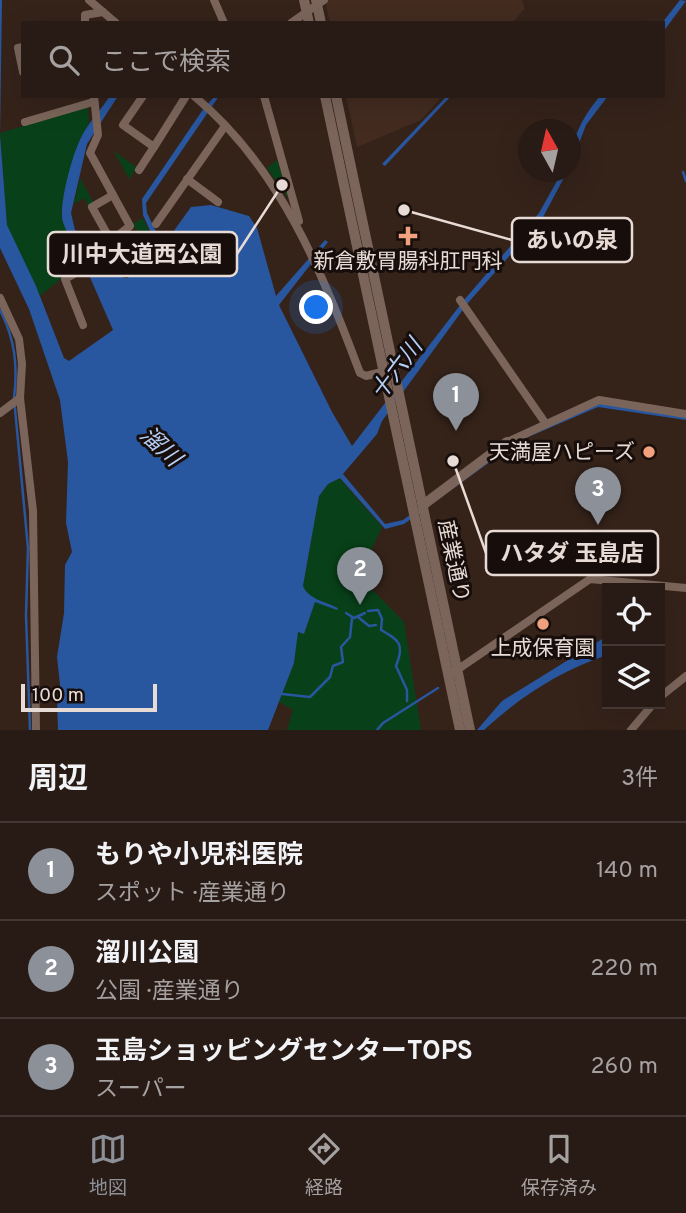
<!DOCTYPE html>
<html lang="ja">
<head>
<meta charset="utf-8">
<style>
	body { margin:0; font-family:Overpass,"Noto Sans JP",sans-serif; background:#342722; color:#f1f3f6 }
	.controls { position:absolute; right:21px; bottom:21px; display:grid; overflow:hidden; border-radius:0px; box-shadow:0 7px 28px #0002 }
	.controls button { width:63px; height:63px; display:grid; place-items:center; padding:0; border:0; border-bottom:2px solid #443834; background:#281a14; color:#f1f3f6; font:35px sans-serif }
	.compass { position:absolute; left:518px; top:119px; width:63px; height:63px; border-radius:50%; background:#281a14; box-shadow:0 7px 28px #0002; rotate:352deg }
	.scale { position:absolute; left:21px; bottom:18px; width:136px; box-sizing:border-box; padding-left:7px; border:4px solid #e8dbd5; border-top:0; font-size:19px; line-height:24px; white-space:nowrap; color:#e8dbd5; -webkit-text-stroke:5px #170e0b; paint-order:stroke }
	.you { position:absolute; left:317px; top:308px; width:24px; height:24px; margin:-18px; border:5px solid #fff; border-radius:50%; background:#1a73e8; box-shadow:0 0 0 10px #1a73e833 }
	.badge { display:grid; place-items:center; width:46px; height:46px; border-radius:50%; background:#8c9099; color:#fff; font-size:23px; font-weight:700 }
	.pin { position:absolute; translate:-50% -58px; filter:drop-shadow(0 2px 4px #0008) }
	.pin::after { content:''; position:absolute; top:37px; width:24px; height:21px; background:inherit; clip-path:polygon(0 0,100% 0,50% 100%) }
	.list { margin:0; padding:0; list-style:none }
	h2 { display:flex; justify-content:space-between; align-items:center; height:91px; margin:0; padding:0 28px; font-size:30px }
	h2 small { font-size:23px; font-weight:400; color:#a5a1a0 }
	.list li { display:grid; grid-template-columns:46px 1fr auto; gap:21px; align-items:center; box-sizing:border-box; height:98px; padding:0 28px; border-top:2px solid #443834 }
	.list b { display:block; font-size:26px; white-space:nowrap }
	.list p { margin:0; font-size:23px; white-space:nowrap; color:#a5a1a0 }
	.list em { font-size:23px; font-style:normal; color:#a5a1a0 }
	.icon { flex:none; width:38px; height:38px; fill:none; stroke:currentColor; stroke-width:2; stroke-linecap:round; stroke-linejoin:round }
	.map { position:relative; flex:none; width:686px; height:730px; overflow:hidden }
	.search { position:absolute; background:#281a14; box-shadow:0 7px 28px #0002; left:21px; right:21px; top:21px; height:77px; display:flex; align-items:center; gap:18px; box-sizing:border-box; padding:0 24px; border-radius:0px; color:#a5a1a0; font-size:26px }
	.sheet { height:385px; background:#281a14 }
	nav { display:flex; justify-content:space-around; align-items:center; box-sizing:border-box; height:98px; border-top:2px solid #443834; background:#281a14; font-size:19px; color:#a5a1a0 }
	nav a { display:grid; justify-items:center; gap:4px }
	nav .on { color:#8c9099 }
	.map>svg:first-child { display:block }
	.built { fill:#432b20 }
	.green { fill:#084119 }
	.water { fill:#28569f }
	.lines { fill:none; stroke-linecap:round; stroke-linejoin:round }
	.stream { stroke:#28569f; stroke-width:2.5 }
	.street { stroke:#7b655b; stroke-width:8 }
	.secondary { stroke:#7b655b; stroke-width:10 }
	.poi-dot { fill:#f1a17d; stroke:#170e0b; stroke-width:2.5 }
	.labels { text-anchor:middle; stroke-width:6; stroke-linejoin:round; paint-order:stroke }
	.poi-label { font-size:21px; fill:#e8dbd5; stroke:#170e0b }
	.street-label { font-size:21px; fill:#e8dbd5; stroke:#170e0b }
	.water-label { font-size:23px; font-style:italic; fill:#b4cef6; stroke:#170e0b }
	.leader { fill:none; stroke:#e8dbd5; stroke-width:2.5 }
	.callout-dot { fill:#e8dbd5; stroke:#170e0b; stroke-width:2.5 }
	.callout { fill:#170e0b; stroke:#e8dbd5; stroke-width:2.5 }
	.callout-label { font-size:23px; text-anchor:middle; font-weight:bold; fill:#e8dbd5 }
</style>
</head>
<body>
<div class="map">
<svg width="686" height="730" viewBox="0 0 686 730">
	<rect width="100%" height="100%" fill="#35231a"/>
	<!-- built -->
	<g class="built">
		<path d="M325,0H522L525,8L512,23H330Z"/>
		<path d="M346,96H442L421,120L357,147Z"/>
	</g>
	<!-- green -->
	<g class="green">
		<path d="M88,107L89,124L78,143L61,212L68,233L89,262L79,264L40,296L7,225L0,133Z"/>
		<path d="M114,151L137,168L129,179Z"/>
		<path d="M277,160L291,202L267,168Z"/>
		<path d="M80,178L93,202L88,205L84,198L74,204Z"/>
		<path d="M143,218L155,244L154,246L134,227L133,224Z"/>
		<path d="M339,478L382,527L359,576L404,622L421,730H287L293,710L279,702L294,663L298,632L304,634L315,602L338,608C326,602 308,600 303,586L319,496L328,484Z"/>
	</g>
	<!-- water -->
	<g class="water">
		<path d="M0,0H2L0,135L7,225L36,286L64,358L69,361L113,330L89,275L93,268C83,254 68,239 63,222C58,207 72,157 79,142C86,125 100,111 110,96H118L87,144L71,213L75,230L124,278H128L156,244L143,215L142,199L204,108L215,96H219L146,203L147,213L161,242L168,239L191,207L211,205L249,216L257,228L276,296L325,240L328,242L279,305L332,412L352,446L464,300L539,213L562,172H567L542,219L467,304L382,421L377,434L343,474L385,524L403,520L517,437L601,402L686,416V420L598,407L519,441L404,524L385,529L340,478L328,484L319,496L303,586C308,599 326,602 338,608L337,610L315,602L304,634L298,632L294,663L268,730H58L57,699L60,685L57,657L64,613L65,565L72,552L66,523L68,462L60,400L29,309L0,248Z"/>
		<path d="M680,0L686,1L663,32L662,23Z"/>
		<path d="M447,96H451L385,166L382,164Z"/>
		<path d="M600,96H608L586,125L571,164C570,140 584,115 600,96Z"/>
		<path d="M607,636V655C560,671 521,696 484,730H477L502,701Z"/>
	</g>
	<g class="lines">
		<!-- stream -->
		<g class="stream">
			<path d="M683,172L686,181"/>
			<path d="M0,310C15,339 18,366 14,398L28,548L26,615L30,730"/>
			<path d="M368,611L378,610L382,619L381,630C399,640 405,644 396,666L407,690V701"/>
			<path d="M346,613L354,618L365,613"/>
			<path d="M358,617L369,626L376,625"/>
			<path d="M282,694L310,697L330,677L333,666L343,662L341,647L350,637L352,618"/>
			<path d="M377,730L383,723L438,688"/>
		</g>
		<!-- street -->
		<g class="street">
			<path d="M89,0L116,23"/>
			<path d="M214,0L224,23"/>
			<path d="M85,23V15L103,12"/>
			<path d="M291,23L324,0"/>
			<path d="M23,47L18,48L23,72"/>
			<path d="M143,96L123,125L154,147L186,96"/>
			<path d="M194,96C280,167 322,272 360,373L366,376L386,371"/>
			<path d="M264,96L299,221"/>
			<path d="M25,122L93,102"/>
			<path d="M139,170L154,147"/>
			<path d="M187,179L218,202"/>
			<path d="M156,224L225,126"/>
			<path d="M115,237L130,253"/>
			<path d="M111,241L92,207L113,195"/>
			<path d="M0,298L19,339L22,364L20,398L33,511L36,730"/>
			<path d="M460,300L546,424"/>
			<path d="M83,325L65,279L90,265L102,256L111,241L130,226L90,153L98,135L94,96"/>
			<path d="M0,413L20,398"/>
			<path d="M507,442L599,400L686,414"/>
			<path d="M454,672L590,579L686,588"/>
			<path d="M660,697L686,676"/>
			<path d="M631,730L653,704"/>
		</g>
		<!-- secondary -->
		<g class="secondary">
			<path d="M304,0L309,23"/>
			<path d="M316,0L321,23"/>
			<path d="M325,96L460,730"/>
			<path d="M336,96L470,730"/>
			<path d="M423,505L507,442"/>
		</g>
	</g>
	<!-- markers -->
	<g class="poi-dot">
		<path d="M404.5 225.5h7v7h7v7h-7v7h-7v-7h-7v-7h7z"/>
		<circle cx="649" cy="452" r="7"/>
		<circle cx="543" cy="624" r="7"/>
	</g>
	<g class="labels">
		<!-- poi labels -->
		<g class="poi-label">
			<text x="408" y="268">新倉敷胃腸科肛門科</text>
			<text x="635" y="459" text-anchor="end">天満屋ハピーズ</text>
			<text x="543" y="655">上成保育園</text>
		</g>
		<!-- street labels -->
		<g class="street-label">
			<text transform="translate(454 561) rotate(78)" y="7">産業通り</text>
		</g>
		<!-- water labels -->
		<g class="water-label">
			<text transform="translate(396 369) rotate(-53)" y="8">十六川</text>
			<text transform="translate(161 446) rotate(43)" y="8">溜川</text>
		</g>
	</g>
	<!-- callouts -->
	<path class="leader" d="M404 210L512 240M282 185L237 254M453 461L486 553"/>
	<g class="callout-dot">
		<circle cx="404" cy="210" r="7"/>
		<circle cx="282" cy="185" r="7"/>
		<circle cx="453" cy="461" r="7"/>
	</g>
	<g class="callout">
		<rect x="512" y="218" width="120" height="44" rx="7"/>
		<rect x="48" y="232" width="189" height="44" rx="7"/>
		<rect x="486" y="531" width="172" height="44" rx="7"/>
	</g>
	<g class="callout-label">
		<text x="572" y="248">あいの泉</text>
		<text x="142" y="262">川中大道西公園</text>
		<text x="572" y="561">ハタダ 玉島店</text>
	</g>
</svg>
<div class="controls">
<button><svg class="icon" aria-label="locate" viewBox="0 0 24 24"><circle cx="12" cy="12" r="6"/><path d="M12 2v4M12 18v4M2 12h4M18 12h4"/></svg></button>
<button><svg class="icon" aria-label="layers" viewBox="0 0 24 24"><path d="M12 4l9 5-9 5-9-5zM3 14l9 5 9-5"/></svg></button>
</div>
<svg class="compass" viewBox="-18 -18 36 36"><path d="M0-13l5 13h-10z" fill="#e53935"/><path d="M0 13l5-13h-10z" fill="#a5a1a0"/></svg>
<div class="scale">100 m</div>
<div class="you"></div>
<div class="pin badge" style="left:456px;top:431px">1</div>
<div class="pin badge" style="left:360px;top:605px">2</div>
<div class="pin badge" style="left:598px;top:525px">3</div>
<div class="search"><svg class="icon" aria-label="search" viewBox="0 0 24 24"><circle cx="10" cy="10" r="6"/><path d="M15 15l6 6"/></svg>ここで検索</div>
</div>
<section class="sheet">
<h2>周辺<small>3件</small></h2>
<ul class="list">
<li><span class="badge">1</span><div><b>もりや小児科医院</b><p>スポット · 産業通り</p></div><em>140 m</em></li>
<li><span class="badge">2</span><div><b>溜川公園</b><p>公園 · 産業通り</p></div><em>220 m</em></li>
<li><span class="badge">3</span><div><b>玉島ショッピングセンターTOPS</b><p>スーパー</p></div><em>260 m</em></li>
</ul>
</section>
<nav>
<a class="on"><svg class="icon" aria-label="map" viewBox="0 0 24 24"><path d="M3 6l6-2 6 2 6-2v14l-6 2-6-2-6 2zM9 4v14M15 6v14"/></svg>地図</a>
<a><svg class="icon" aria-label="directions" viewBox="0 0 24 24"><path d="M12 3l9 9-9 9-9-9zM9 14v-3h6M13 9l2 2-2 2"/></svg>経路</a>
<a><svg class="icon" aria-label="saved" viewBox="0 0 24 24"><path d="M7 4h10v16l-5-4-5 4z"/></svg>保存済み</a>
</nav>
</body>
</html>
